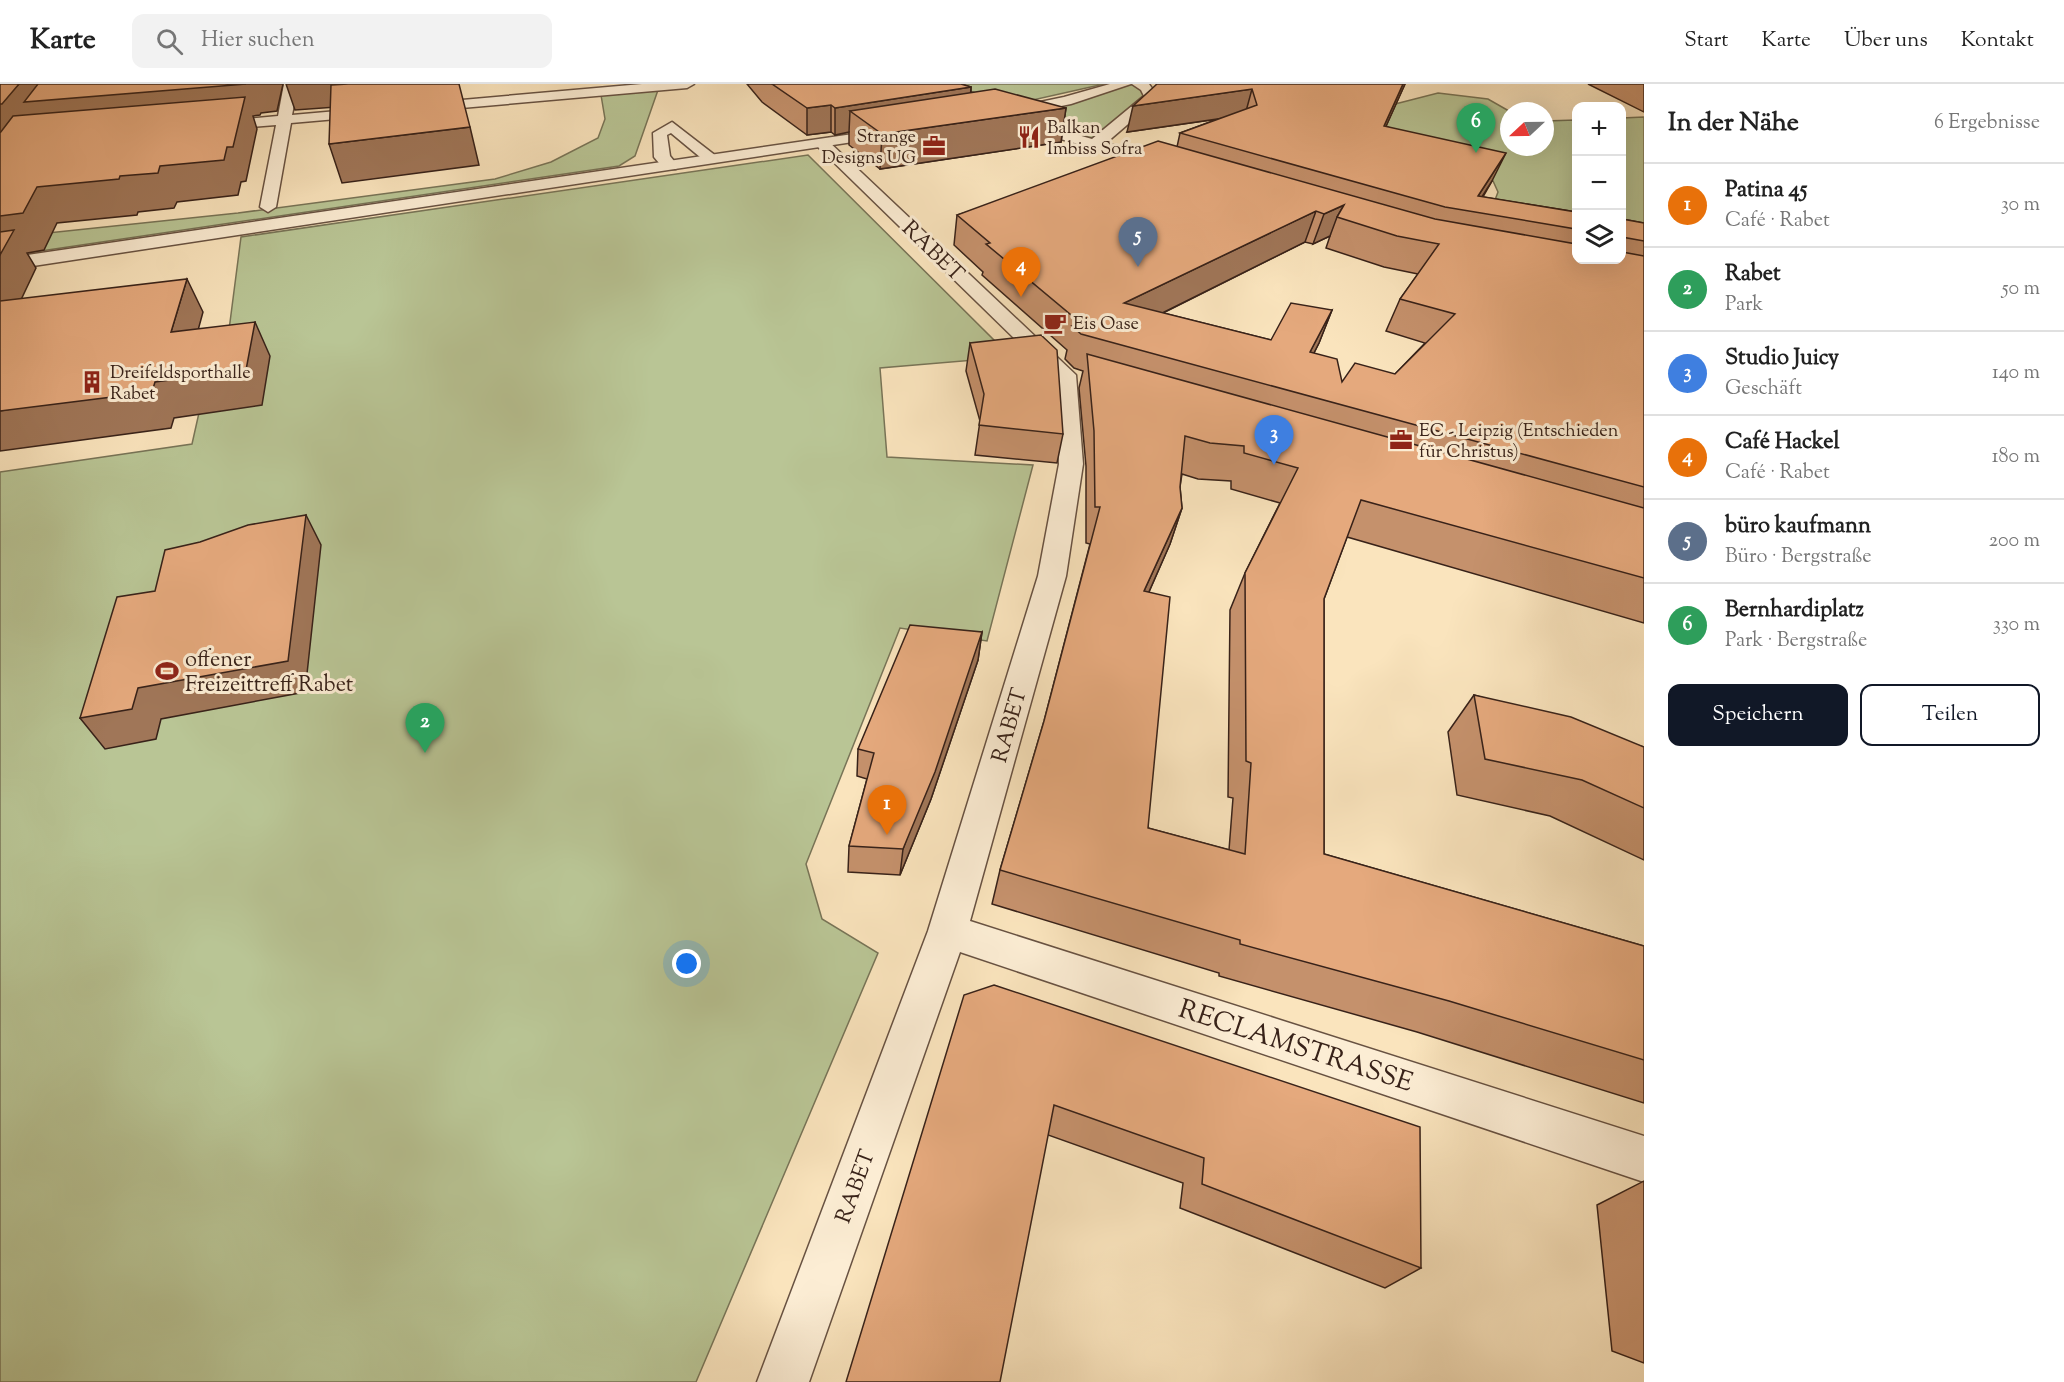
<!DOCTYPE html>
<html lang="de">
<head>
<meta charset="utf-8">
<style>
	body { margin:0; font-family:"Sorts Mill Goudy",serif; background:#f2f2f2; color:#222 }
	.controls { position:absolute; right:18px; top:18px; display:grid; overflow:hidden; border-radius:12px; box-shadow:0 6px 24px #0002 }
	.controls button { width:54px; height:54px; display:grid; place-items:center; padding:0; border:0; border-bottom:2px solid #e0e0e0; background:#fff; color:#222; font:30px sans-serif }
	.compass { position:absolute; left:1500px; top:18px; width:54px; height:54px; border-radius:50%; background:#fff; box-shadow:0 6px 24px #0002; rotate:248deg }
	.you { position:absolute; left:687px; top:880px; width:21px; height:21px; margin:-15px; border:4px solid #fff; border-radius:50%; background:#1a73e8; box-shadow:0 0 0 9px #1a73e833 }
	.badge { display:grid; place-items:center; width:39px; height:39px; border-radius:50%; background:#111827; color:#fff; font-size:20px; font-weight:700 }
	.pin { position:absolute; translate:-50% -50px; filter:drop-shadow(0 2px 3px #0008) }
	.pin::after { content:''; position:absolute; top:32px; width:21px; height:18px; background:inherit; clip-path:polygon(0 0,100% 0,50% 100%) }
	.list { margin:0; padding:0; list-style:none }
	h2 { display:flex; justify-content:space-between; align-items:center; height:78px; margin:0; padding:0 24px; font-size:26px }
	h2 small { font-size:20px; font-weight:400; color:#767676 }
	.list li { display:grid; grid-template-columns:39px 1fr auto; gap:18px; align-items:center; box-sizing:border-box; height:84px; padding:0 24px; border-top:2px solid #e0e0e0 }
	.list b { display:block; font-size:22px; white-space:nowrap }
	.list p { margin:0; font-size:20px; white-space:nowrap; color:#767676 }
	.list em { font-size:20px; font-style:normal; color:#767676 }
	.actions { display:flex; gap:12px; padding:18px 24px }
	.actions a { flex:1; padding:14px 0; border:2px solid #111827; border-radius:12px; text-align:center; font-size:21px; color:#111827 }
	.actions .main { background:#111827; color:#fff }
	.icon { flex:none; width:33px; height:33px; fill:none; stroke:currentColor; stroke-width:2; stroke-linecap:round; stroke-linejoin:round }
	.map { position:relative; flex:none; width:1644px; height:1298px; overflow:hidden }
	header { display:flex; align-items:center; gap:36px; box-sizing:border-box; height:84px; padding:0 30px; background:#fff; border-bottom:2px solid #e0e0e0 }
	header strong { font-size:28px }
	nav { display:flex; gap:33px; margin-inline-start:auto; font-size:21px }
	.search { width:420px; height:54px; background:#f2f2f2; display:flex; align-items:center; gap:15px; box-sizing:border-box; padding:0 21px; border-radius:12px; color:#767676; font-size:22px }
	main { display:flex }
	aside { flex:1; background:#fff }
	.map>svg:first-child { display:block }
	.green { fill:#b9c595; stroke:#787457; stroke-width:1.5 }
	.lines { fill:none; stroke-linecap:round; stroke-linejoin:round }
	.minor-casing { stroke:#685242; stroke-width:3 }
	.tertiary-casing { stroke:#685242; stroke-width:3 }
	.minor { fill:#fcedd4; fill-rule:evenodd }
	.tertiary { fill:#fcedd4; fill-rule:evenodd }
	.wall { fill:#c5916c; stroke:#382219; stroke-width:1.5; fill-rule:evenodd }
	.shaded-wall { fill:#a07658; stroke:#382219; stroke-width:1.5 }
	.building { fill:#e5a97d; stroke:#382219; stroke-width:1.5; fill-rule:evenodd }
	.labels { text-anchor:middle; stroke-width:6; stroke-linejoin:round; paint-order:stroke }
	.far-poi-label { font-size:18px; fill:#382219; stroke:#fcedd4; text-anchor:start }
	.street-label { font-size:22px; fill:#382219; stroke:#fcedd4 }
	.poi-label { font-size:22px; fill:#382219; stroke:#fcedd4; text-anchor:start }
	.near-street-label { font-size:27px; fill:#382219; stroke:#fcedd4 }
</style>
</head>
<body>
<header>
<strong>Karte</strong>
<div class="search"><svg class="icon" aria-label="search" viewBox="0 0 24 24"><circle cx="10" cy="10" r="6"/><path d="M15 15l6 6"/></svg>Hier suchen</div>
<nav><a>Start</a><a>Karte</a><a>Über uns</a><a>Kontakt</a></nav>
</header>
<main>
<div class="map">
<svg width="1644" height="1298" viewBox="0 0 1644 1298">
	<rect width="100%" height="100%" fill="#fae4bd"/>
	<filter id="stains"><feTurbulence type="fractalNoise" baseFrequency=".00333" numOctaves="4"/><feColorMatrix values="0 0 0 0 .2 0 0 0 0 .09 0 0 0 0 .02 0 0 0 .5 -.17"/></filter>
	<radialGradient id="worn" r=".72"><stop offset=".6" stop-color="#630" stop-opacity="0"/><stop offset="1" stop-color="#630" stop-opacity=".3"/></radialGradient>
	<!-- green -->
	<g class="green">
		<path d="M959,0H1104L1006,22L981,18Z"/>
		<path d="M1124,0H1139L1151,13L1096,59L996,32Z"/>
		<path d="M658,6L635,72L619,82L0,173V154L238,129L495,95L551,78L598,54L605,35L601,11Z"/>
		<path d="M1438,9L1488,15L1509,27V63H1545V37L1576,36V137L1492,124L1498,108L1493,97L1344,61L1368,27Z"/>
		<path d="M1644,33V148L1622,144V34Z"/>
		<path d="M808,71L1011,273L880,284L887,373L1033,381L987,557L900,544L806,780L822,835L878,869L696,1298H0V388L192,360L212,271L226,269L241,153Z"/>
	</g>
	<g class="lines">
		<!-- minor casing -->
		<g class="minor-casing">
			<g id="minor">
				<path d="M284,0H298L292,31L642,0H694L687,4L291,39L276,123L268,128L260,123L276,41L211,46L204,42L211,38L278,32Z"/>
				<path d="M932,0H947L972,18L1001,29L1092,55L1144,12L1141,6L1132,0H1149L1158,13L1156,16L1106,59L1174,78L1176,81L1174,84H1162L991,35L962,24Z"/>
				<path d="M672,38L716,72L719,75L716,78H706L671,49L667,51L670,72L678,82L676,85H664L654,73L653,49Z"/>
				<path d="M822,55L827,56L1076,291L1083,380L1066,492L970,837L1644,1052V1098L960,868L809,1298H757L928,847L1038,492L1059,380L1054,293L817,62L815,59L817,56Z"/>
			</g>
		</g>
		<!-- tertiary casing -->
		<g class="tertiary-casing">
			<g id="tertiary">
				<path d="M1110,0H1131L1071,20L1007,33L1000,29L1002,26L1064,13Z"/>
				<path d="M894,44L901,48L899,51L0,187V175Z"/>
			</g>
		</g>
		<!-- minor -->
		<use href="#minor" class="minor"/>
		<!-- tertiary -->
		<use href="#tertiary" class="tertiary"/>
	</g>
	<!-- wall -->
	<g class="wall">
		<path d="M747,0H961L971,3V8L1066,24L1061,58L880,85L849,61V48L835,51L831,48L807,51L762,18Z"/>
		<path d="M1157,0H1405L1386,42L1492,97L1483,113L1576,128V176H1622V135L1644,139V539L1347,453L1324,515V770L1644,862V1019L1417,948L1219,892V889L992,820L1000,786L1044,637L1090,460L1086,459V382L1079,304L1083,287L1074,284L1065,275L1067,266L982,191L983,188L954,161L957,131L1177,63L1180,49L1218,35L1127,48ZM1330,152L1326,164L1384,183L1418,190L1400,215L1386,247L1425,259L1395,290L1342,298L1314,269L1319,259L1332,226L1271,256L1163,229L1305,158L1313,160ZM1182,390L1198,395L1231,397V405L1280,419L1245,489L1230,526L1228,713L1233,714L1229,766L1148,744L1149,508L1170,460L1182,424L1180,403Z"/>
		<path d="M1588,0H1644V28Z"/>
		<path d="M970,259L1063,350L1057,379L975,371L980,337L966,287Z"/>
		<path d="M982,548L978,576L931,715L900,791L848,788L849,762L867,695L857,692L858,665Z"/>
		<path d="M1474,611L1644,663V776L1550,732L1457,711L1448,648Z"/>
		<path d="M964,911L1421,1184L1385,1204L1180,1124L1183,1099L1048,1051Z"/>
		<path d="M1644,1097V1279L1612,1267L1597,1121Z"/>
	</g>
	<!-- shaded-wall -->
	<g class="shaded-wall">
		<path d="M19,0H283L277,27L261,29L260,31L253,32L257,45L246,97L241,98L238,111L177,118L174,124L138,128L137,131L57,139L44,166L27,169L36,184L10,239L0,240V20Z"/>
		<path d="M286,0H458L461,14L295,26Z"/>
		<path d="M1403,0H1405L1374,69L1384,42Z"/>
		<path d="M971,3L969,29L850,27L849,48L835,51V24Z"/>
		<path d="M1252,5L1245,31L1127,48L1133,22Z"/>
		<path d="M831,21V48L807,51V24Z"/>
		<path d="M1066,24L1061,58L880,85L882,50Z"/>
		<path d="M470,43L479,81L342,99L329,60Z"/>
		<path d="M1506,69L1492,97L1473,127L1478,112Z"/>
		<path d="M1344,121L1337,133L1330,152L1313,160L1324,130Z"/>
		<path d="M1316,127L1305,158L1116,252L1124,219Z"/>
		<path d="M187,195L203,228L188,283L171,248Z"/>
		<path d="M1332,226L1319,259L1297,302L1310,268Z"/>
		<path d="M255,238L270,272L262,321L174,334L171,344L0,367V327L155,298Z"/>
		<path d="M1182,424L1170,460L1133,544L1144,507Z"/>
		<path d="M306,431L321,461L305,608L161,635L156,655L105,665L80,634Z"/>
		<path d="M982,548L978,576L931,715L900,791L903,765Z"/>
	</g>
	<!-- building -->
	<g class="building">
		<path d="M0,0H19L2,20H0Z"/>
		<path d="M38,0H246L24,18Z"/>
		<path d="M348,0H459L470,43L329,60L331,1Z"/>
		<path d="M772,0H961L971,3L835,24L831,21L807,24Z"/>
		<path d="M1157,0H1403L1384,42L1506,69L1478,112L1576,128V145L1445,123L1180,49L1257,21L1252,5L1133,22Z"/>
		<path d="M995,5L1066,24L882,50L850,27Z"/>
		<path d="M245,13L233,63H227L224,76L160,82L158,89L120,92L119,95L37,103L23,129L0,132V49L13,32Z"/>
		<path d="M1158,57L1435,135L1576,160V176H1622V168L1644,172V403L1081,250L1072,242L1083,241L986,160L990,159L957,131ZM1344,121L1337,133L1397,152L1439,160L1400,215L1455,230L1395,290L1355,279L1342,298L1337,275L1310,268L1332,226L1291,219L1271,256L1124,219L1316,127L1324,130Z"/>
		<path d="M1622,135L1644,139V157L1622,153Z"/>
		<path d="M14,146L0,171V148Z"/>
		<path d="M187,195L171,248L255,238L246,286L155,298L152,308L0,327V217Z"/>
		<path d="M1041,251L1057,266L1063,350L979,341L984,310L970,259Z"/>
		<path d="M1087,270L1644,424V494L1361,416L1324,515V770L1644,862V976L1449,917L1240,860V856L1000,786L1044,637L1100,423H1095L1094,347ZM1185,352L1210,359L1244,362V369L1298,384L1245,489L1246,677L1251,679L1245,770L1148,744L1170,513L1144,507L1182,424L1180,403Z"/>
		<path d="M306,431L288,577L138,604L132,625L80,634L117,513L155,507L165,466L200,458L248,441Z"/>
		<path d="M910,541L982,548L935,688L903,765L849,762L874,669L858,665Z"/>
		<path d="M1474,611L1571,633L1644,663V724L1582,696L1485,675Z"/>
		<path d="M994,901L1420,1043L1421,1184L1202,1100L1204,1074L1054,1021L1000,1298H846L964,911Z"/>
	</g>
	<!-- icons -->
	<defs>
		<g id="restaurant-bare" transform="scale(1.8)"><path d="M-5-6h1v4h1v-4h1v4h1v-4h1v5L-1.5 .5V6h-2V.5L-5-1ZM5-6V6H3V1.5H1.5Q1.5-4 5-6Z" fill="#8f2418" stroke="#fcedd4" stroke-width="2.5" paint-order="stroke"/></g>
		<g id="office-bare" transform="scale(1.8)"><path d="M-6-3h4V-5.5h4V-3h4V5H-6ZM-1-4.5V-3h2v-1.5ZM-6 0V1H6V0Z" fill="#8f2418" stroke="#fcedd4" stroke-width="2.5" paint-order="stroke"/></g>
		<g id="cafe-bare" transform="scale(1.8)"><path d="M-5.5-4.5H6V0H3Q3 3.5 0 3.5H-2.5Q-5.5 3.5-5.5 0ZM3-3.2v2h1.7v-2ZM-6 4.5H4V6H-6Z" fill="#8f2418" stroke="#fcedd4" stroke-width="2.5" paint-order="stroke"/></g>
		<g id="building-bare" transform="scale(1.8)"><path d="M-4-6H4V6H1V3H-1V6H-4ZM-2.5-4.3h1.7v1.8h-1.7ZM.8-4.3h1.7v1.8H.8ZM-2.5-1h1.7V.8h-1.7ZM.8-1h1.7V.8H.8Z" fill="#8f2418" stroke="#fcedd4" stroke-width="2.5" paint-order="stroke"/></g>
		<g id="stadium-bare" transform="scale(1.8)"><path d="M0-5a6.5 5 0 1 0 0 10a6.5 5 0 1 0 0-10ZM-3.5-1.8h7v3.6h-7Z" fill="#8f2418" stroke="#fcedd4" stroke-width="2.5" paint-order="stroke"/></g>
	</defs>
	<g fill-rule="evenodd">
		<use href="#restaurant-bare" x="1029" y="53"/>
		<use href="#office-bare" x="934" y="62"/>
		<use href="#cafe-bare" x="1055" y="239"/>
		<use href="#building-bare" x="92" y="298"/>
		<use href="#office-bare" x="1401" y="356"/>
		<use href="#stadium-bare" x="167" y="587"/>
	</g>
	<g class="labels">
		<!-- far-poi labels -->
		<g class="far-poi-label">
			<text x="1047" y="49">Balkan<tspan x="1047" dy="21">Imbiss Sofra</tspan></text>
			<text x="916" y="58" text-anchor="end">Strange<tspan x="916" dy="21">Designs UG</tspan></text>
			<text x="1073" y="245">Eis Oase</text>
			<text x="110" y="294">Dreifeldsporthalle<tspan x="110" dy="21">Rabet</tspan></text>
			<text x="1419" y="352">EC - Leipzig (Entschieden<tspan x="1419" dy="21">für Christus)</tspan></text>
		</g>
		<!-- street labels -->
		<g class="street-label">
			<text transform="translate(934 166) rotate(44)" y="8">RABET</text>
			<text transform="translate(1008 641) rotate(-74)" y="8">RABET</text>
			<text transform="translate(854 1102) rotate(-70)" y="8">RABET</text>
		</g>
		<!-- poi labels -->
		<g class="poi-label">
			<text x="185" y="582">offener<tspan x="185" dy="25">Freizeittreff Rabet</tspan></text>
		</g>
		<!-- near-street labels -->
		<g class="near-street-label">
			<text transform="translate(1296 961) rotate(18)" y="9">RECLAMSTRASSE</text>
		</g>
	</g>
	<rect width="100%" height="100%" filter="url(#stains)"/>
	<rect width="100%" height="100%" fill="url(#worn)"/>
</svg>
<div class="controls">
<button>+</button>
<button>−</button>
<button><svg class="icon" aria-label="layers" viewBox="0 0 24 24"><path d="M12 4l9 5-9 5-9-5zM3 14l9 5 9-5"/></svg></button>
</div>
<svg class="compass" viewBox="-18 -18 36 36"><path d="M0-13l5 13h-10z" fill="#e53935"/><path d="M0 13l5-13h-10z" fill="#767676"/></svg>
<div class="you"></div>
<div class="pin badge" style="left:887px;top:751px;background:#e8710a">1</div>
<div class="pin badge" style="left:425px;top:669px;background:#2e9e5b">2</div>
<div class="pin badge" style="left:1274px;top:381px;background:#3f7fe0">3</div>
<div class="pin badge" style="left:1021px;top:213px;background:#e8710a">4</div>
<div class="pin badge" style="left:1138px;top:183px;background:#5c6f8a">5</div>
<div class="pin badge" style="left:1476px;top:69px;background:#2e9e5b">6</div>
</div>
<aside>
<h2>In der Nähe<small>6 Ergebnisse</small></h2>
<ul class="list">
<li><span class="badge" style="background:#e8710a">1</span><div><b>Patina 45</b><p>Café · Rabet</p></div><em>30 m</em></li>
<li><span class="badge" style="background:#2e9e5b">2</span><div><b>Rabet</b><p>Park</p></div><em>50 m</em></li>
<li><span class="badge" style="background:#3f7fe0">3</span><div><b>Studio Juicy</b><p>Geschäft</p></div><em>140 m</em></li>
<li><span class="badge" style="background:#e8710a">4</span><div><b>Café Hackel</b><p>Café · Rabet</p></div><em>180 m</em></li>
<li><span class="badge" style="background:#5c6f8a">5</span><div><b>büro kaufmann</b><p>Büro · Bergstraße</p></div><em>200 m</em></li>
<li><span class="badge" style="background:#2e9e5b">6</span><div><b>Bernhardiplatz</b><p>Park · Bergstraße</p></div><em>330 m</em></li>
</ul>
<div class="actions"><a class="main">Speichern</a><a>Teilen</a></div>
</aside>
</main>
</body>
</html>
